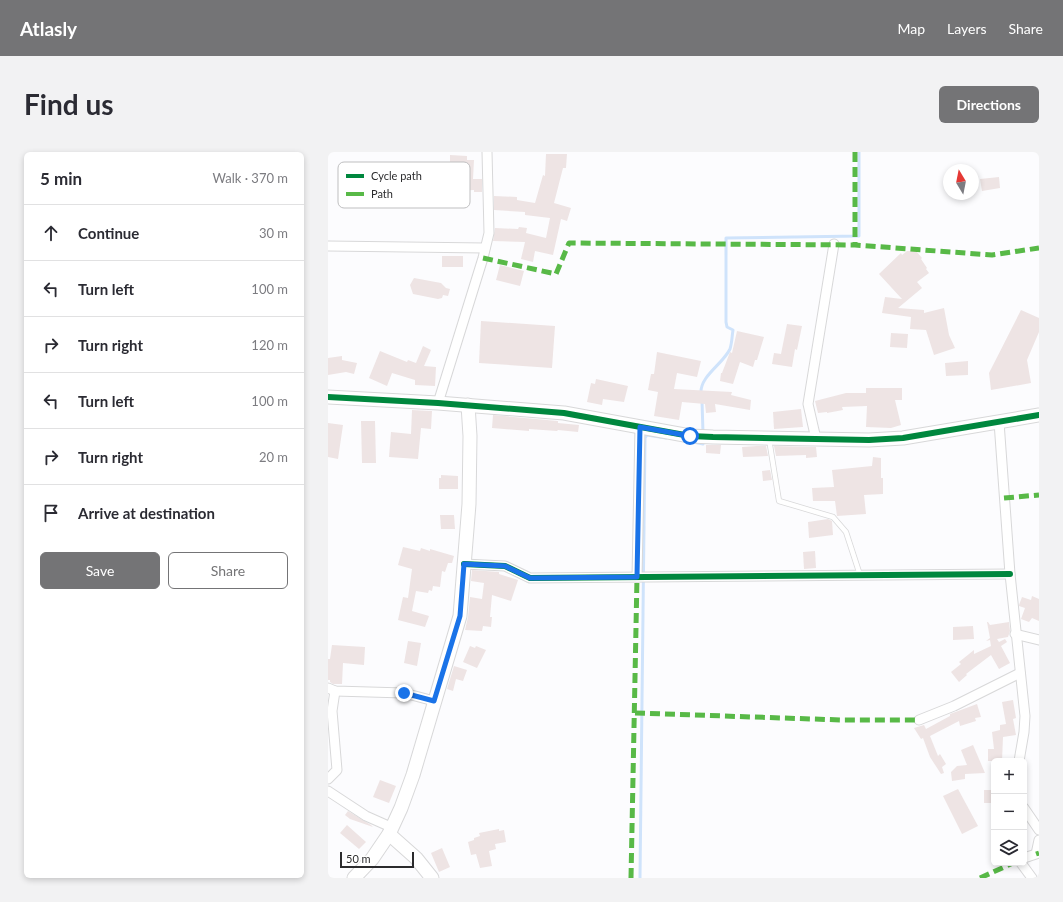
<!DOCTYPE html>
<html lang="en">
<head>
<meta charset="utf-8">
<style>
	body { margin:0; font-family:Lato,sans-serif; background:#f2f2f3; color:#2b2b33 }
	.controls { position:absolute; right:12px; bottom:12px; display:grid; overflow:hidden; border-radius:6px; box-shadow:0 2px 6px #0003 }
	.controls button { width:36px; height:36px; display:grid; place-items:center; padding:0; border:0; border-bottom:1px solid #e1e1e2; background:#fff; color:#2b2b33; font:20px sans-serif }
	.compass { position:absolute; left:615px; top:12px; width:36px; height:36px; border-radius:50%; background:#fff; box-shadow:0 2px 6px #0003; rotate:350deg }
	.scale { position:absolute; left:12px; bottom:10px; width:74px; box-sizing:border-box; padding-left:4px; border:2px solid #2b2b2d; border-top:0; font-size:11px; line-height:14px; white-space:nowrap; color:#2b2b2d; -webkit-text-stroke:3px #fff; paint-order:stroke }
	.stop { position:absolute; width:12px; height:12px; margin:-9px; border:3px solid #1a73e8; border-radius:50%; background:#fff }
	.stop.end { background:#1a73e8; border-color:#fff; box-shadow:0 1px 4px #0008 }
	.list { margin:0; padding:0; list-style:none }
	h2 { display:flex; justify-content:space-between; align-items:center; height:52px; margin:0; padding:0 16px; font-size:17px }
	h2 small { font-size:13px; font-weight:400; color:#7c7c81 }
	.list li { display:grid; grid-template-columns:26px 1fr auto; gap:12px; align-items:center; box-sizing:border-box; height:56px; padding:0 16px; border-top:1px solid #e1e1e2 }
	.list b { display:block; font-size:15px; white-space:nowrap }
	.list em { font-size:13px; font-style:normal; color:#7c7c81 }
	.actions { display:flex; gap:8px; padding:12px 16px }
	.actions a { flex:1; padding:9px 0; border:1px solid #747476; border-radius:6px; text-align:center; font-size:14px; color:#747476 }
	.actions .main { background:#747476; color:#fff }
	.icon { flex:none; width:22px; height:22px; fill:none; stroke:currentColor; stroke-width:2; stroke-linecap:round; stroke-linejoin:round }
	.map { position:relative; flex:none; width:711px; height:726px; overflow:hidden; border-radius:6px }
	header { display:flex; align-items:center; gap:24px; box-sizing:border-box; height:56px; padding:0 20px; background:#747476; color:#fff }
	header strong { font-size:19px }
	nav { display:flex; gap:22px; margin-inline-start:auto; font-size:14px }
	.intro { display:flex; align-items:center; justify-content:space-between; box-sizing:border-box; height:96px; padding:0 24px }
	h1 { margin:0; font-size:28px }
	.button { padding:10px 18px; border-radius:6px; background:#747476; color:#fff; font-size:14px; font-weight:700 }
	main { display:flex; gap:24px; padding:0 24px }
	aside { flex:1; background:#fff; border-radius:6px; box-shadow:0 2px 6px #0003 }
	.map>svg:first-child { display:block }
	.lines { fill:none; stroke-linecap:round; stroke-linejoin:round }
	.stream { stroke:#cfe3fb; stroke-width:3 }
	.building { fill:#eee4e4 }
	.lane-casing { stroke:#d8d8d9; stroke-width:6 }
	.street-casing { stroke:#d8d8d9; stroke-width:11 }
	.secondary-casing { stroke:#d8d8d9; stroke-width:15 }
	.lane { stroke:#fff; stroke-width:4.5 }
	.street { stroke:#fff; stroke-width:9 }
	.secondary { stroke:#fff; stroke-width:13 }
	.quiet { stroke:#58b947; stroke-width:5; stroke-dasharray:10 5; stroke-linecap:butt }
	.cycleway-casing { stroke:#fff; stroke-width:8 }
	.cycleway { stroke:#00873e; stroke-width:6 }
	.route { stroke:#1a73e8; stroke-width:5 }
	.key { fill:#fff; stroke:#bfbfc0; stroke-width:1 }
	.key-label { font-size:11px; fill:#2b2b2d }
</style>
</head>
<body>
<header>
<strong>Atlasly</strong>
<nav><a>Map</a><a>Layers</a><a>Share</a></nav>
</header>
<div class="intro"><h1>Find us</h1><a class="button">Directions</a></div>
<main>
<aside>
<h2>5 min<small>Walk · 370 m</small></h2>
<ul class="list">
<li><svg class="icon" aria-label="ahead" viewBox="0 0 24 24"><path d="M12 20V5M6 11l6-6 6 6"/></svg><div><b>Continue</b></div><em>30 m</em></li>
<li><svg class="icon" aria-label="left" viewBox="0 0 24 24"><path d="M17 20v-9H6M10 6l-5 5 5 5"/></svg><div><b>Turn left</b></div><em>100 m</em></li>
<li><svg class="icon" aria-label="right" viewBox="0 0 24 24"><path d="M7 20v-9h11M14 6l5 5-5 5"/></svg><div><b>Turn right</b></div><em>120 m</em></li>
<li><svg class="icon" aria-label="left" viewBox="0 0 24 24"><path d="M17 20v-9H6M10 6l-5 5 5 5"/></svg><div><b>Turn left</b></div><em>100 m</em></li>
<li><svg class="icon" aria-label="right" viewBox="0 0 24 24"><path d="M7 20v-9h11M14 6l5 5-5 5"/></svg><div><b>Turn right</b></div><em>20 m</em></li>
<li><svg class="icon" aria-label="arrive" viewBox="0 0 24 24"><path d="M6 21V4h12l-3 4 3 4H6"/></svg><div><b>Arrive at destination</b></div></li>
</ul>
<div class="actions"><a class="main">Save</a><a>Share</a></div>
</aside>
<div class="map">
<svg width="711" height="726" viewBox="0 0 711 726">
	<rect width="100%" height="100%" fill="#fcfcfe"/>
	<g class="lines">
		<!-- stream -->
		<g class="stream">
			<path d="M373,241C372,224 395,212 402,197C404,191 404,184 405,178L399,175L398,170V86L531,84V0"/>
			<path d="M374,249L375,281"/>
			<path d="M365,290L375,292V287"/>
			<path d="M312,726L317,286L319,283L338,286"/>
		</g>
	</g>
	<!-- building -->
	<g class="building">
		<path d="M218,2H239L238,16H235L226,51L243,56L239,69L233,67L225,103L207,99L205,110L193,107L197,90L165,89L167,76L190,77L191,75L199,76L198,81L218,86L222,66L197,63V60L166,58V44L189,45V48L207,51L215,23L217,24Z"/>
		<path d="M122,3L139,4V8H146L145,27H154V40H146V38L124,39V23L106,24L105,11H122Z"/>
		<path d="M671,25L672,36L654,39L652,27Z"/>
		<path d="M579,99H588L594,106L593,107L599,116L598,117L601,121L589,130L594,136L570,156L596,158V161L616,156L621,183L627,196L606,203L598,178L582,177L583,165L554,161L557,145L574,147L551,122L573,101L574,103Z"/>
		<rect x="114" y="104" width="21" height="11"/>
		<path d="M172,113L196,119L192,134L168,128Z"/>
		<path d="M86,126L113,131L118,136L122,137L120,144L115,143L114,146L110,147L85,142L82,133Z"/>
		<path d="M693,158L711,166V180L699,208L703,231L663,238L661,221Z"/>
		<path d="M153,169L227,174L224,216L151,211Z"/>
		<path d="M459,172L474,174L469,198L467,197L464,215L444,212L446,201L453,202Z"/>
		<path d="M409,179L436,185L429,208H427L425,215L412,210L405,232L392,229L393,221H394L402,200L404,201Z"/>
		<path d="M563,181L580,182L579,196L562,195Z"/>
		<path d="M95,194L103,198L96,214L108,215L107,234L87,233V228L64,221L59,234L41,226L52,199L79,210L80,208L88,211Z"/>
		<path d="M329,200L373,209L369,225L349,221L346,237L404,240L403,243L423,248L422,258L387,252L388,260L378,261L377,252L354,250L351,268L326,264L330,240L320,238L323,222H326Z"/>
		<path d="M14,204V208L29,211L26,222L18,220L0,223V206Z"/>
		<path d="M640,209V223L618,224L617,211Z"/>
		<path d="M268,227L300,234L296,250L275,247L274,253L259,250L263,231L267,232Z"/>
		<path d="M538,236H574V248H567L573,273L563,276L538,275L539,254L514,255L515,258L499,261V260L490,261L487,249L518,241H538Z"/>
		<path d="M473,257L475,275L446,277L445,260Z"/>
		<path d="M84,258L104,259L103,277L93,276L90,307L61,305L63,280L83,282Z"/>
		<path d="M165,263L230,269V271L251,273L250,280L230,278L229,279L201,277V279L164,276Z"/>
		<path d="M33,269H47L48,311H34Z"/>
		<path d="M0,271L15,273L10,307L0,305Z"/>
		<path d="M378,293H393L392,302L378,301Z"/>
		<path d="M429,294H438L440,304L415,305L414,295Z"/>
		<path d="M446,294L488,295L489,305L478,306V303L448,304Z"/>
		<path d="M545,305L553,306V326H555V342L536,343L538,362L509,364L507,349H485L484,336L506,335L504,318L544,314Z"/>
		<path d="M442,318L444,328L435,329L434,319Z"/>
		<path d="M113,323L130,324V337H111V326H113Z"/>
		<path d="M112,363H126L127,377H113Z"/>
		<path d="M500,367L504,369L505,383L481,386L480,370Z"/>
		<path d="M75,395L92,399L93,396L102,399V397L126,404L124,411H120L117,420L114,419L112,435L105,434L104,439L101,438L100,441L88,439L84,459L101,464L97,475L70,468L75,445L80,446L84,417L70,413Z"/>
		<path d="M487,399L488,416L476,417L475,400Z"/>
		<path d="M144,418L171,420V422L190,428L183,449L164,443L162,465H164L163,475L155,474L154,479L137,478L140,465L142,445L154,447L156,431L143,429Z"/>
		<path d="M704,444L711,447V469L704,466L701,470L693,467L697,456L691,454V453L694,445L703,448Z"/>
		<path d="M659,470H660L662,473L681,470L682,479L680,485L669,487L671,490L677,487L679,490L673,494L682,511L671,517L663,503L638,522L639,523L631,530L623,520L633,512L631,510L646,498V502L663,494L662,488L658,489L662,486Z"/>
		<path d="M645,474L646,487L625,488V475Z"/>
		<path d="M80,489L93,491L89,514L76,511Z"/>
		<path d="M4,493L37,495L36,513L15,511L14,532H5L2,530V528H0V507H2Z"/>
		<path d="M142,494L147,496L148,494L158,498L149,516L135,510Z"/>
		<path d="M126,514L139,518L135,529L128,527L125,539L119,537Z"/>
		<path d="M685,548L688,566L685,567L688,583L675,585L674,609H660V597H666L664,580L672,578V573L678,572L674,550Z"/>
		<path d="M649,552L653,565L647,566L648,569L632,574L631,569L602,584L610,604L612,602L618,612L614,615L616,621L613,622L602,605L595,586L593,587L586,576L596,573L598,577L622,564V562Z"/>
		<path d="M645,593L657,621L637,622V627L624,629L623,620L629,614L639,613L633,598Z"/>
		<path d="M52,628L68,634L61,651L45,645Z"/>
		<path d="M630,637L650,674L634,682L615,644Z"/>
		<rect x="656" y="638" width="10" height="13"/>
		<path d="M20,659L43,673L45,675L22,667L17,663Z"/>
		<path d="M19,673L38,690L31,697L12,681Z"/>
		<path d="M171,677V679L176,678L178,690L167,692L168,697L161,699L164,714L152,716L148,702L143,703L140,690L146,688V686L152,684L151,681Z"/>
		<path d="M114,696L122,715L111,720L103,701Z"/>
	</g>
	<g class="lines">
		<!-- lane casing -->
		<g class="lane-casing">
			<path id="lane" d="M441,287L451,349L505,365L518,380L532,423"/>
		</g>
		<!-- street casing -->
		<g class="street-casing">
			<g id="street">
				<path d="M0,94L157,96"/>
				<path d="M110,251L155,106L161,81L159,0"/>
				<path d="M671,270L682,422L697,564L696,580L691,609"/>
				<path d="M488,287L480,252L506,92"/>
				<path d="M136,412L177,414L202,426L682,422"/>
				<path d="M309,425L312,275"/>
				<path d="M687,482L711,488"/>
				<path d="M0,536L7,539L76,541L106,549"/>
				<path d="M591,568L626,554L692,521"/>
				<path d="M0,627L9,618L4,559L7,539"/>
				<path d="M0,639L38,664L65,676"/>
				<path d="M696,656L711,678"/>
				<path d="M696,706L708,702L711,688"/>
				<path d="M693,711L704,726"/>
			</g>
		</g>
		<!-- secondary casing -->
		<g class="secondary-casing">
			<g id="secondary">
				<path d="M0,245L110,251L236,261L362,284L385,285L541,288L575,286L711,263"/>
				<path d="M61,682L88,706L104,726"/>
				<path d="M26,726L44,707L61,682L73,656L85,623L132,464L141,352L142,284L140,253"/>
			</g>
		</g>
		<!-- lane -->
		<use href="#lane" class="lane"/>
		<!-- street -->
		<use href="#street" class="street"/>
		<!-- secondary -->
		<use href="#secondary" class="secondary"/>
		<!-- quiet -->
		<g class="quiet">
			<path d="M527,0V93"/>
			<path d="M155,106L228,122L241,91L527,93L664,103L711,96"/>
			<path d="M676,346L711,343"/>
			<path d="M307,561L514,568H591"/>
			<path d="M708,702L711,701"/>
			<path d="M303,726L309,425"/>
			<path d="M652,726L685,711"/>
		</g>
		<!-- cycleway casing -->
		<g class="cycleway-casing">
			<g id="cycleway">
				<path d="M0,245L110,251L236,261L362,284L385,285L541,288L575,286L711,263"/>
				<path d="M136,412L177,414L202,426L682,422"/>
			</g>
		</g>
		<!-- cycleway -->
		<use href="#cycleway" class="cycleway"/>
	</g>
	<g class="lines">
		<!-- route -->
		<path class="route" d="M76,541L106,549L132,464L136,412L177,414L202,426L309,425L312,275L362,284"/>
	</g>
	<!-- legend -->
	<rect x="10" y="10" width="132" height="46" rx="6" class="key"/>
	<rect x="18" y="22" width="18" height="4" fill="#00873e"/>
	<rect x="18" y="40" width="18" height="4" fill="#58b947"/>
	<g class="key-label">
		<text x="43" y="28">Cycle path</text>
		<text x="43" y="46">Path</text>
	</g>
</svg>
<div class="controls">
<button>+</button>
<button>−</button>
<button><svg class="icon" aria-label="layers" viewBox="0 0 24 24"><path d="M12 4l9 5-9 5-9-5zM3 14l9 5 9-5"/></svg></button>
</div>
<svg class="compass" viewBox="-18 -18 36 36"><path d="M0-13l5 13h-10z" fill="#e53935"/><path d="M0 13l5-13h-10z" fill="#7c7c81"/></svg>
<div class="scale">50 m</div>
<div class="stop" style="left:362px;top:284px"></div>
<div class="stop end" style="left:76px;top:541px"></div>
</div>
</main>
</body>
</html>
